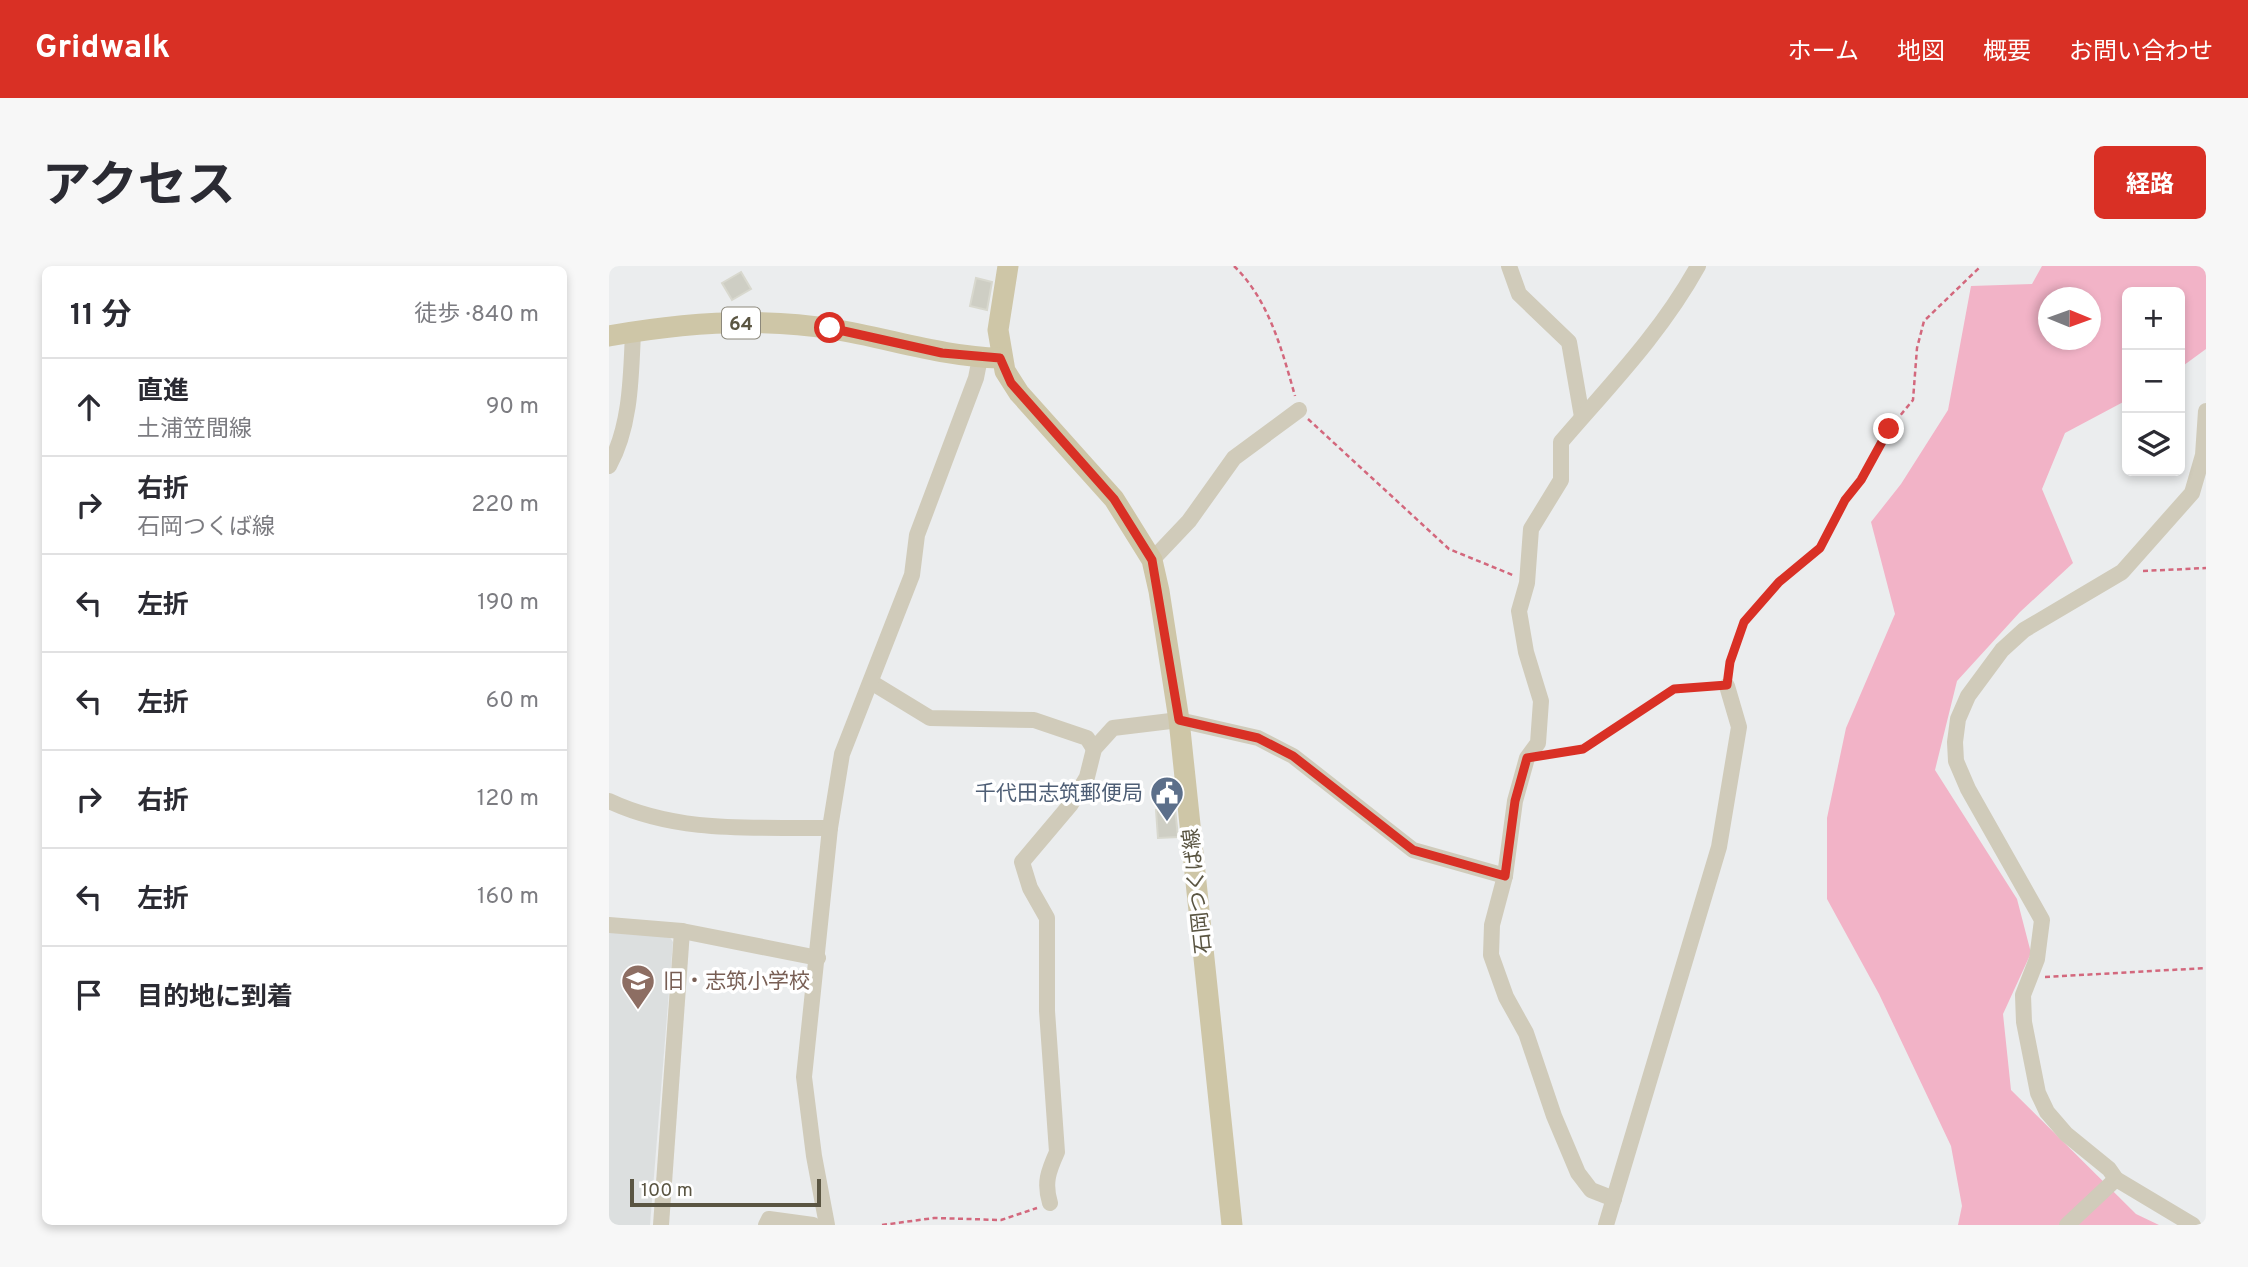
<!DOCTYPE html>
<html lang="ja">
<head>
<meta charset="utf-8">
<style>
	body { margin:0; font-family:Overpass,"Noto Sans JP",sans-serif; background:#f7f7f7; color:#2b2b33 }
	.controls { position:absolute; right:21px; top:21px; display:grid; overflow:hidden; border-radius:10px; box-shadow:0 4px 10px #0003 }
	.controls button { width:63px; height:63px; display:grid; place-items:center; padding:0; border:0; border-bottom:2px solid #e1e1e2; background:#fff; color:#2b2b33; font:35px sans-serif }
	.compass { position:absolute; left:1429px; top:21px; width:63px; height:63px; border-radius:50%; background:#fff; box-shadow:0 4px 10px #0003; rotate:91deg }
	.scale { position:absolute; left:21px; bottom:18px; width:191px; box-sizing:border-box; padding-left:7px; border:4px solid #5a5542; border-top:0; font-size:19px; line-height:24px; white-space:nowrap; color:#5a5542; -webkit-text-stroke:5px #fff; paint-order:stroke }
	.stop { position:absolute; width:21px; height:21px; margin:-16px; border:5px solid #d93025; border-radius:50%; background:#fff }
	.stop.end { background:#d93025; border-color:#fff; box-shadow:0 2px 7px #0008 }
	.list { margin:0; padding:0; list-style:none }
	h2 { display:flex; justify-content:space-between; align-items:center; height:91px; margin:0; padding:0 28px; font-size:30px }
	h2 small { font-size:23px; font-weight:400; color:#7c7c81 }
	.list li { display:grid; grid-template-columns:46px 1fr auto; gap:21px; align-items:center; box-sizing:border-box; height:98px; padding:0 28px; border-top:2px solid #e1e1e2 }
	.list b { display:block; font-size:26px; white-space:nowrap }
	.list p { margin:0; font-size:23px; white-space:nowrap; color:#7c7c81 }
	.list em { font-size:23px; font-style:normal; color:#7c7c81 }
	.icon { flex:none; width:38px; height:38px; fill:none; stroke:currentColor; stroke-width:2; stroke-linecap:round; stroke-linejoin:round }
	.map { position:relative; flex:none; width:1597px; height:959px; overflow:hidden; border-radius:10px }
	header { display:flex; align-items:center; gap:42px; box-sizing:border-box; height:98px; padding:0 35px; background:#d93025; color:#fff }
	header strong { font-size:33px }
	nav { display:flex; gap:38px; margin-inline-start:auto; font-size:24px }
	.intro { display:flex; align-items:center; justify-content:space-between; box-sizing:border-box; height:168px; padding:0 42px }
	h1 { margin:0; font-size:49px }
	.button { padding:18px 32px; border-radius:10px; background:#d93025; color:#fff; font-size:24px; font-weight:700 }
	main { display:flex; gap:42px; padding:0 42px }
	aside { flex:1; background:#fff; border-radius:10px; box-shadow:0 4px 10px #0003 }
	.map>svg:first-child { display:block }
	.education { fill:#dcdfdf }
	.green { fill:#f2b3c7; fill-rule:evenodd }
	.building { fill:#cecec4; stroke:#d8d8ce; stroke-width:2 }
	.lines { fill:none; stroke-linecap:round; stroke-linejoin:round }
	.path { stroke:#d3687d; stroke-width:2.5; stroke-dasharray:5 3.5; stroke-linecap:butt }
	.minor { stroke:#d0cbba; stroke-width:16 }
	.major { stroke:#cec6a7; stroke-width:21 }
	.route { stroke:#d93025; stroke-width:9 }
	.labels { text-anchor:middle; stroke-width:7; stroke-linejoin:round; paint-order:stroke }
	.shield { fill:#fff; stroke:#8c887b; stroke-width:2 }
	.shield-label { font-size:19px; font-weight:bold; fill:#5a5542 }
	.service-label { font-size:21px; fill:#4e5e75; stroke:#fff; text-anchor:end }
	.street-label { font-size:21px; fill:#5a5542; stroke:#fff }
	.education-label { font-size:21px; fill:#785e54; stroke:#fff; text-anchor:start }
</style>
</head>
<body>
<header>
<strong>Gridwalk</strong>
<nav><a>ホーム</a><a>地図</a><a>概要</a><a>お問い合わせ</a></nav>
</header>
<div class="intro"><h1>アクセス</h1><a class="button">経路</a></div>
<main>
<aside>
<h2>11 分<small>徒歩 · 840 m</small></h2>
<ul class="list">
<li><svg class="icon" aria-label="ahead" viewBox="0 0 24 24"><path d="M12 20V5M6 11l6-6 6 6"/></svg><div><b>直進</b><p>土浦笠間線</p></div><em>90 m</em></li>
<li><svg class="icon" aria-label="right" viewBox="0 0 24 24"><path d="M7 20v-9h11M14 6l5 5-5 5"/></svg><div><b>右折</b><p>石岡つくば線</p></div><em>220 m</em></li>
<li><svg class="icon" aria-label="left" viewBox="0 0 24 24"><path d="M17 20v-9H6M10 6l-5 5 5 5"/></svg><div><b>左折</b></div><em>190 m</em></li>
<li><svg class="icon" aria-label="left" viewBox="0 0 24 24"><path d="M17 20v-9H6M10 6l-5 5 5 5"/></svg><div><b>左折</b></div><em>60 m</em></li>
<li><svg class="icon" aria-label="right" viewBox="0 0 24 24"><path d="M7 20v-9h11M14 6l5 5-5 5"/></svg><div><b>右折</b></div><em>120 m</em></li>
<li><svg class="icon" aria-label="left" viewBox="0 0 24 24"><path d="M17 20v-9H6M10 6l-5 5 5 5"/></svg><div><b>左折</b></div><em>160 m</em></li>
<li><svg class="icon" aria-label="arrive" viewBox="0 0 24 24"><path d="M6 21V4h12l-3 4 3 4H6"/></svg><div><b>目的地に到着</b></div></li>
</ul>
</aside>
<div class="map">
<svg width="1597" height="959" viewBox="0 0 1597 959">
	<rect width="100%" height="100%" fill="#ebedee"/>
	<!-- education -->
	<path class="education" d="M0,666L60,670L64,676L41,959H0Z"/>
	<!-- green -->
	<path class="green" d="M1433,0H1597V83L1571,102V26H1518V134L1456,167L1433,223L1464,297L1411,346L1348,415L1326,504L1408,633L1422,687L1394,748L1402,824L1527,948L1550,959H1349L1353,940L1342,880L1270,728L1218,633V552L1237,462L1286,348L1262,256L1292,218L1339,144L1362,20L1423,18ZM1440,32H1482V74H1440Z"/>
	<!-- building -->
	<g class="building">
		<path d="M132,6L142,23L123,34L113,17Z"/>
		<path d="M367,12L383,16L378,44L361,40Z"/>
		<path d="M566,542L569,571L549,572L547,544Z"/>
	</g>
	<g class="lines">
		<!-- path -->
		<g class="path">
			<path d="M625,0C660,34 673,84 686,130"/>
			<path d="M699,153L840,283L906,310"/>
			<path d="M1534,305L1597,302"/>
			<path d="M1120,405L1134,356L1170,316L1211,282L1236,234L1252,214L1280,163L1304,134L1308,82L1315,55L1372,0"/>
			<path d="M937,489L974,483L1065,423L1104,421"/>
			<path d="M1436,711L1597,702"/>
			<path d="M273,959L325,952L392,954L428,942"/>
		</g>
		<!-- minor -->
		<g class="minor">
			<path d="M900,0L910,28L960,76L973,151"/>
			<path d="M0,200C22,160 22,110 24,66"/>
			<path d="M543,294L580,255L625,192L690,144"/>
			<path d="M262,416L321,452L425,454L478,472L485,483"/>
			<path d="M0,535C70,568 145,561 221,562"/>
			<path d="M0,659L73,665L209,692"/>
			<path d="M1005,933L982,924L969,907L945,850L917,767L897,731L882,689L883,659L896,610L906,535L918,492L929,477L932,435L917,386L910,345L918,317L922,263L952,214V176C1001,119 1052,67 1089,0"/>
			<path d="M441,937C435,917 439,906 448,886L438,745V652L421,622L413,596L462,538L478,511L485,483L504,462L570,454L649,472L684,490L804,584L896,610"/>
			<path d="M52,959L73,665"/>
			<path d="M157,959L160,953L204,959"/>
			<path d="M218,959L205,890L195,811L221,562L233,488L303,309L308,269L367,112L371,92"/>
			<path d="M997,959L1110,581L1130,461L1118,420"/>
			<path d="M1458,959L1507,913"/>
			<path d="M1584,959L1507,913L1500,903L1457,868L1438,846L1429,827L1415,756L1414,729L1428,693L1433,654L1359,523L1347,495L1346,476L1349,453L1359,430L1393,384L1415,364L1513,306L1583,227L1594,189L1597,145"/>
		</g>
		<!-- major -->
		<g class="major">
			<path d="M399,0L389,64L396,105L410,127L505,233L543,294L550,325L570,454L623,959"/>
			<path d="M0,70C73,57 150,51 223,63C280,72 334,91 391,92"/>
		</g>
	</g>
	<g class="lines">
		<!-- route -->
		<path class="route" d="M221,62L333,87L391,92L402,117L505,233L543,294L570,454L649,472L684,490L804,584L896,610L906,535L918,492L974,483L1065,423L1118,419L1121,396L1135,356L1170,316L1211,282L1236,234L1252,214L1280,163"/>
	</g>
	<!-- icons -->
	<defs>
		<g id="civic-pin" transform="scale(1.75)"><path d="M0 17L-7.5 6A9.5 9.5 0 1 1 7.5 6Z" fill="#5c6f8a" stroke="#fff"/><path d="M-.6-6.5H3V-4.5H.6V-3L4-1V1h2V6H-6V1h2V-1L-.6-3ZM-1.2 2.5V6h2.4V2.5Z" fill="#fff"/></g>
		<g id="school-pin" transform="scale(1.75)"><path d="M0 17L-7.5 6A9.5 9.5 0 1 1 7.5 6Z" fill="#8d6e63" stroke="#fff"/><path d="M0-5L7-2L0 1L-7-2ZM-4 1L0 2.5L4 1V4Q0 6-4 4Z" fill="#fff"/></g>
	</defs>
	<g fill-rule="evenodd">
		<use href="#civic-pin" x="558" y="527"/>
		<use href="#school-pin" x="29" y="715"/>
	</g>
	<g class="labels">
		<!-- shield labels -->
		<rect class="shield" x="113" y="41.5" width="38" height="31" rx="5"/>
		<g class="shield-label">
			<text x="132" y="64">64</text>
		</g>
		<!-- service labels -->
		<g class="service-label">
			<text x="534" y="534">千代田志筑郵便局</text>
		</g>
		<!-- street labels -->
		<g class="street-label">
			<text transform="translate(588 625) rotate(-96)" y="7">石岡つくば線</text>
		</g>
		<!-- education labels -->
		<g class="education-label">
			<text x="54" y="722">旧・志筑小学校</text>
		</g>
	</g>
</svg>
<div class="controls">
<button>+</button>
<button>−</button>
<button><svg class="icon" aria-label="layers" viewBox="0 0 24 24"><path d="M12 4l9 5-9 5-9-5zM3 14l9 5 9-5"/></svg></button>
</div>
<svg class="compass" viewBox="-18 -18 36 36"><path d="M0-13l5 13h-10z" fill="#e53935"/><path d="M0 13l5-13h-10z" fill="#7c7c81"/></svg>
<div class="scale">100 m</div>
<div class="stop" style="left:221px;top:62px"></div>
<div class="stop end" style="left:1280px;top:163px"></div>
</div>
</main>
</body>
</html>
